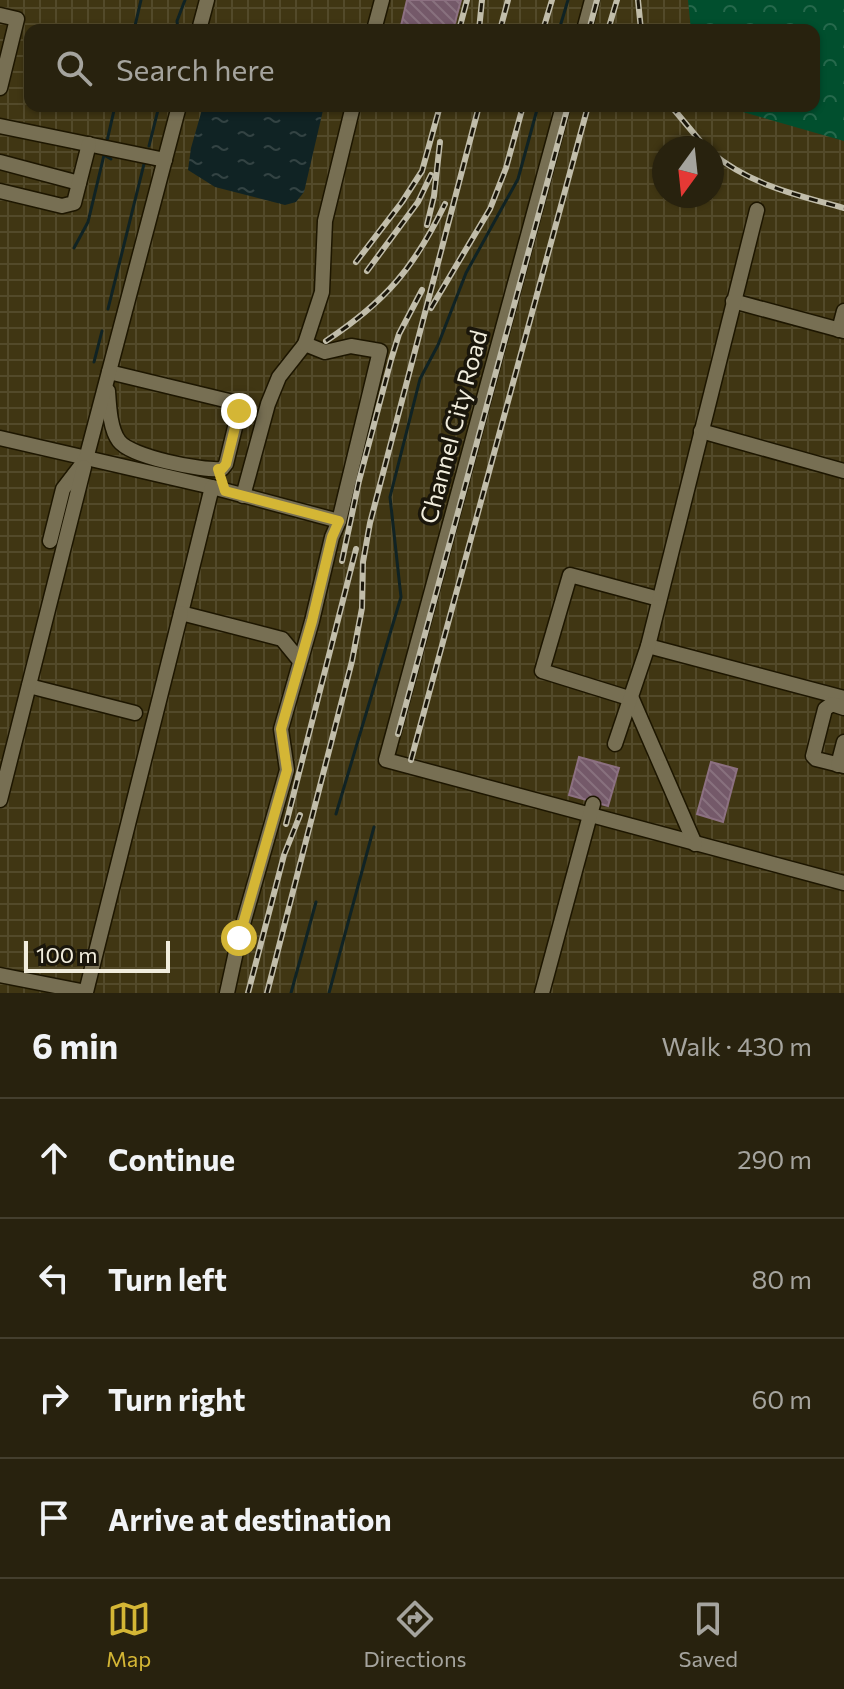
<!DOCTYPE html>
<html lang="en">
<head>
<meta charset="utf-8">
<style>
	body { margin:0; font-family:Commissioner,sans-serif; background:#302a17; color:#f1f3f6 }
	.compass { position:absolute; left:652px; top:136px; width:72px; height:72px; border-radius:50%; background:#28220e; box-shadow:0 2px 6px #0004; rotate:195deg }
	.scale { position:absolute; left:24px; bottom:20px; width:146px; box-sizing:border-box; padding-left:8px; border:4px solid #f1eddd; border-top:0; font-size:22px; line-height:28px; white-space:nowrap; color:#f1eddd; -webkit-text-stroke:6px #1a160b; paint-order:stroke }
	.stop { position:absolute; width:24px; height:24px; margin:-18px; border:6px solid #d4b635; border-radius:50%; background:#fff }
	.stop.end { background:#d4b635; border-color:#fff; box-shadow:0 2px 8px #0008 }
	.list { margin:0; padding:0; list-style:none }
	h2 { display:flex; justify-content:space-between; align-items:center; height:104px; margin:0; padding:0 32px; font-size:34px }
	h2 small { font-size:26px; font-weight:400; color:#a5a49e }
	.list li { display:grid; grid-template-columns:52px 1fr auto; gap:24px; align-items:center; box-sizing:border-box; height:120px; padding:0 32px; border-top:2px solid #443f2e }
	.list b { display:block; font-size:30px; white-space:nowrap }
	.list em { font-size:26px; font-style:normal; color:#a5a49e }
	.icon { flex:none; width:44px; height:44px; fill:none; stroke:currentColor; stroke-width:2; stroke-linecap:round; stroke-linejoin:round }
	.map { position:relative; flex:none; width:844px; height:993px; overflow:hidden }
	.search { position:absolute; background:#28220e; box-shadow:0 2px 6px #0004; left:24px; right:24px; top:24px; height:88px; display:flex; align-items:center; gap:20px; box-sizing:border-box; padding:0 28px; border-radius:16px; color:#a5a49e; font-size:30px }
	.sheet { height:584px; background:#28220e }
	nav { display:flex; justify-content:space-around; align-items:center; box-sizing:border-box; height:112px; border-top:2px solid #443f2e; background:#28220e; font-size:22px; color:#a5a49e }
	nav a { display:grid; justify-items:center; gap:4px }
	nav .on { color:#d4b635 }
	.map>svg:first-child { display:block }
	.industrial { fill:url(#industrial-grid); fill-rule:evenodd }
	.forest { fill:url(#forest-crowns) }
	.water { fill:url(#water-ripples) }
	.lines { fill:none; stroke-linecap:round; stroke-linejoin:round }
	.stream { stroke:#102324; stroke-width:3 }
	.building { fill:url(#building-back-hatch); stroke:#8c7081; stroke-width:2 }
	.minor-casing { stroke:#1d1600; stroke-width:17 }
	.minor { stroke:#776f53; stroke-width:14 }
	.rail-casing { stroke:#c1bdaa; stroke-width:6 }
	.rail { stroke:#1a160b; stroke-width:3; stroke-dasharray:9; stroke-linecap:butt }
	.route { stroke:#d4b635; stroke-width:10 }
	.labels { text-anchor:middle; stroke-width:7; stroke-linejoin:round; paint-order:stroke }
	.street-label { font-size:24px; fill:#f1eddd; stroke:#1a160b }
</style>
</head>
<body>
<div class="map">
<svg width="844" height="993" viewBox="0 0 844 993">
	<defs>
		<pattern id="industrial-grid" width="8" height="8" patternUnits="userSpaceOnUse" patternTransform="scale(2)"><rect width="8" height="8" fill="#403613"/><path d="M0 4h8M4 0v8" fill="none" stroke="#534a2a"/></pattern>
		<pattern id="forest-crowns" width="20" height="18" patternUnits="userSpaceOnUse" patternTransform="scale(2)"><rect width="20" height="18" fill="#014f2e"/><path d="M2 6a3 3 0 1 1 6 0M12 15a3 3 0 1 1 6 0" fill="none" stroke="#26694c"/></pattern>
		<pattern id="water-ripples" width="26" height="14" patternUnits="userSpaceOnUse" patternTransform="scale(2)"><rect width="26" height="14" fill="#102324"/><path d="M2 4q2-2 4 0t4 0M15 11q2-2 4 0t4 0" fill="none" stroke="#334343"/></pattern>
		<pattern id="building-back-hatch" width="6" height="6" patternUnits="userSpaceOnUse" patternTransform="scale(2)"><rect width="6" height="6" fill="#745969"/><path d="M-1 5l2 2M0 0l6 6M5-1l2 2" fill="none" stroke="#88717e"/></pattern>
	</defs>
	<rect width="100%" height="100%" fill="#352e13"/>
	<!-- industrial -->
	<path class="industrial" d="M0,0H844V993H0ZM30,30H814V106H30ZM664,148H712V196H664Z"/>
	<!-- forest -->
	<path class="forest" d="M688,0H844V141L722,106H814V30H691Z"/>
	<!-- water -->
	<path class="water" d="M203,106H324L304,192L296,202L285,205L215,187L188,170L191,148Z"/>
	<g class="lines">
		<!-- stream -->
		<g class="stream">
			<path d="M134,30L141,0"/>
			<path d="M178,30L177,21L185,0"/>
			<path d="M559,30L568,0"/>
			<path d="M107,141L115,106"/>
			<path d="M149,146L159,106"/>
			<path d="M74,248L88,222L104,155L111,159"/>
			<path d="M108,309L144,164"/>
			<path d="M94,362L102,331"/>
			<path d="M336,814L401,597L390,497L420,379L438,345L466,273L518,179L538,106"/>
			<path d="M291,993L316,902"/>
			<path d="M329,993L374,827"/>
		</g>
	</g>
	<!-- building -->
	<g class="building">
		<path d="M407,0H461L453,30H400Z"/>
		<path d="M579,757L619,768L608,806L569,795Z"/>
		<path d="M711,762L737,769L723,822L697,814Z"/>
	</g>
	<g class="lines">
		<!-- minor casing -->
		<g class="minor-casing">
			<g id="minor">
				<path d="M0,15L17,19L0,88"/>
				<path d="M199,30L207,0"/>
				<path d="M374,30L382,0"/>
				<path d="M584,30L592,0"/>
				<path d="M563,106L386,760L844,883"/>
				<path d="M0,126L165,160"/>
				<path d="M0,162L79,183"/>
				<path d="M0,191L62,206L74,203L89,144"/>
				<path d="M733,301L844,331"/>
				<path d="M839,330L844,311"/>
				<path d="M108,391C109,406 110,429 119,441C131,457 202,471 222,469L226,464L239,411L229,401L109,372"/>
				<path d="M701,431L844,471"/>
				<path d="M0,438L212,487L339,521"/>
				<path d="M212,487L181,613L282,639L300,661"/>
				<path d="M243,496L268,404L279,377L305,344"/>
				<path d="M50,541L63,489L86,459L179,106"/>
				<path d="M659,599L570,575L542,671L632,699L695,844"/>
				<path d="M648,646L844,698"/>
				<path d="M29,686L135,713"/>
				<path d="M844,708L832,704L825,709L813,756L816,759L844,766"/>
				<path d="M615,744L648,646L757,210"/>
				<path d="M838,765L844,742"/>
				<path d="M0,800L84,467"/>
				<path d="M0,975L86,992L181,613"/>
				<path d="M227,993L239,938L287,770L281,729L312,621L332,537L339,521L380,351L351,346L325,352L305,344L322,292L325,221L353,106"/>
				<path d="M542,993L593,804"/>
			</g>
		</g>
		<!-- minor -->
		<use href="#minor" class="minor"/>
		<!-- rail casing -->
		<g class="rail-casing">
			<g id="rail">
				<path d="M638,0L641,30"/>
				<path d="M459,30L467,0"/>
				<path d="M479,30L482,0"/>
				<path d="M500,30L508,0"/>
				<path d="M543,30L552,0"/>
				<path d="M589,30L597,0"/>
				<path d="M608,30L617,0"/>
				<path d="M671,106L706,148"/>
				<path d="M712,153C751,185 796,195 844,208"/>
				<path d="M427,225L434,196L440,142"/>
				<path d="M356,262L402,202L422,171L440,106"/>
				<path d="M367,271L418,202L431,175"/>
				<path d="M431,308L490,209L506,168L523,106"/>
				<path d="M326,341C386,301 414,268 445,204"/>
				<path d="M342,561L359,481L391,360L399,334L422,290"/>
				<path d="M398,734L568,106"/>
				<path d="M411,760L588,106"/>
				<path d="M286,824L356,549"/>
				<path d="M248,993L284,855L300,815"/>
				<path d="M267,993L352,661L362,608L363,562L370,523L479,106"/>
			</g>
		</g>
		<!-- rail -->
		<use href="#rail" class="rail"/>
	</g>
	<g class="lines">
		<!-- route -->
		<path class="route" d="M239,938L287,770L281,729L312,621L332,537L339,521L225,491L218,469H222L226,464L239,411"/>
	</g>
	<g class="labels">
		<!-- street labels -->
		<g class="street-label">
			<text transform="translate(454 427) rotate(-75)" y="8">Channel City Road</text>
		</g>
	</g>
</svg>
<svg class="compass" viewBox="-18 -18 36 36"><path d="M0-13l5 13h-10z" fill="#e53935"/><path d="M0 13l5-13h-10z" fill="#a5a49e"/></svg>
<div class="scale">100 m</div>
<div class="stop" style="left:239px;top:938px"></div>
<div class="stop end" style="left:239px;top:411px"></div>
<div class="search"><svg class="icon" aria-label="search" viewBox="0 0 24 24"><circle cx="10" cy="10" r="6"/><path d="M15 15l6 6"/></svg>Search here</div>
</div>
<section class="sheet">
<h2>6 min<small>Walk · 430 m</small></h2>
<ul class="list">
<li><svg class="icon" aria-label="ahead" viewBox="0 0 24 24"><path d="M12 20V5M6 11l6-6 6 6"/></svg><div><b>Continue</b></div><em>290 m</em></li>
<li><svg class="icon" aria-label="left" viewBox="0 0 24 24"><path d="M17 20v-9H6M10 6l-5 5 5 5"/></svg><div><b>Turn left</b></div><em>80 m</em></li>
<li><svg class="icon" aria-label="right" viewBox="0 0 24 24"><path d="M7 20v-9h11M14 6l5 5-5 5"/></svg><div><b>Turn right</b></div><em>60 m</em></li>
<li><svg class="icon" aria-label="arrive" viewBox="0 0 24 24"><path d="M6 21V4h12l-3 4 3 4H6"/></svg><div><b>Arrive at destination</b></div></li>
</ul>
</section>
<nav>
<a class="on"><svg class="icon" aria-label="map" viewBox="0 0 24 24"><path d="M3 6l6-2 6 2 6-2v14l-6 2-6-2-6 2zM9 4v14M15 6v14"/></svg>Map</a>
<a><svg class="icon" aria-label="directions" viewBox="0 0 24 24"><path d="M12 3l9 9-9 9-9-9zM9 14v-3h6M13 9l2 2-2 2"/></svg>Directions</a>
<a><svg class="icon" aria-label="saved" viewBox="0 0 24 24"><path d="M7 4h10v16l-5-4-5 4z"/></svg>Saved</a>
</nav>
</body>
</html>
